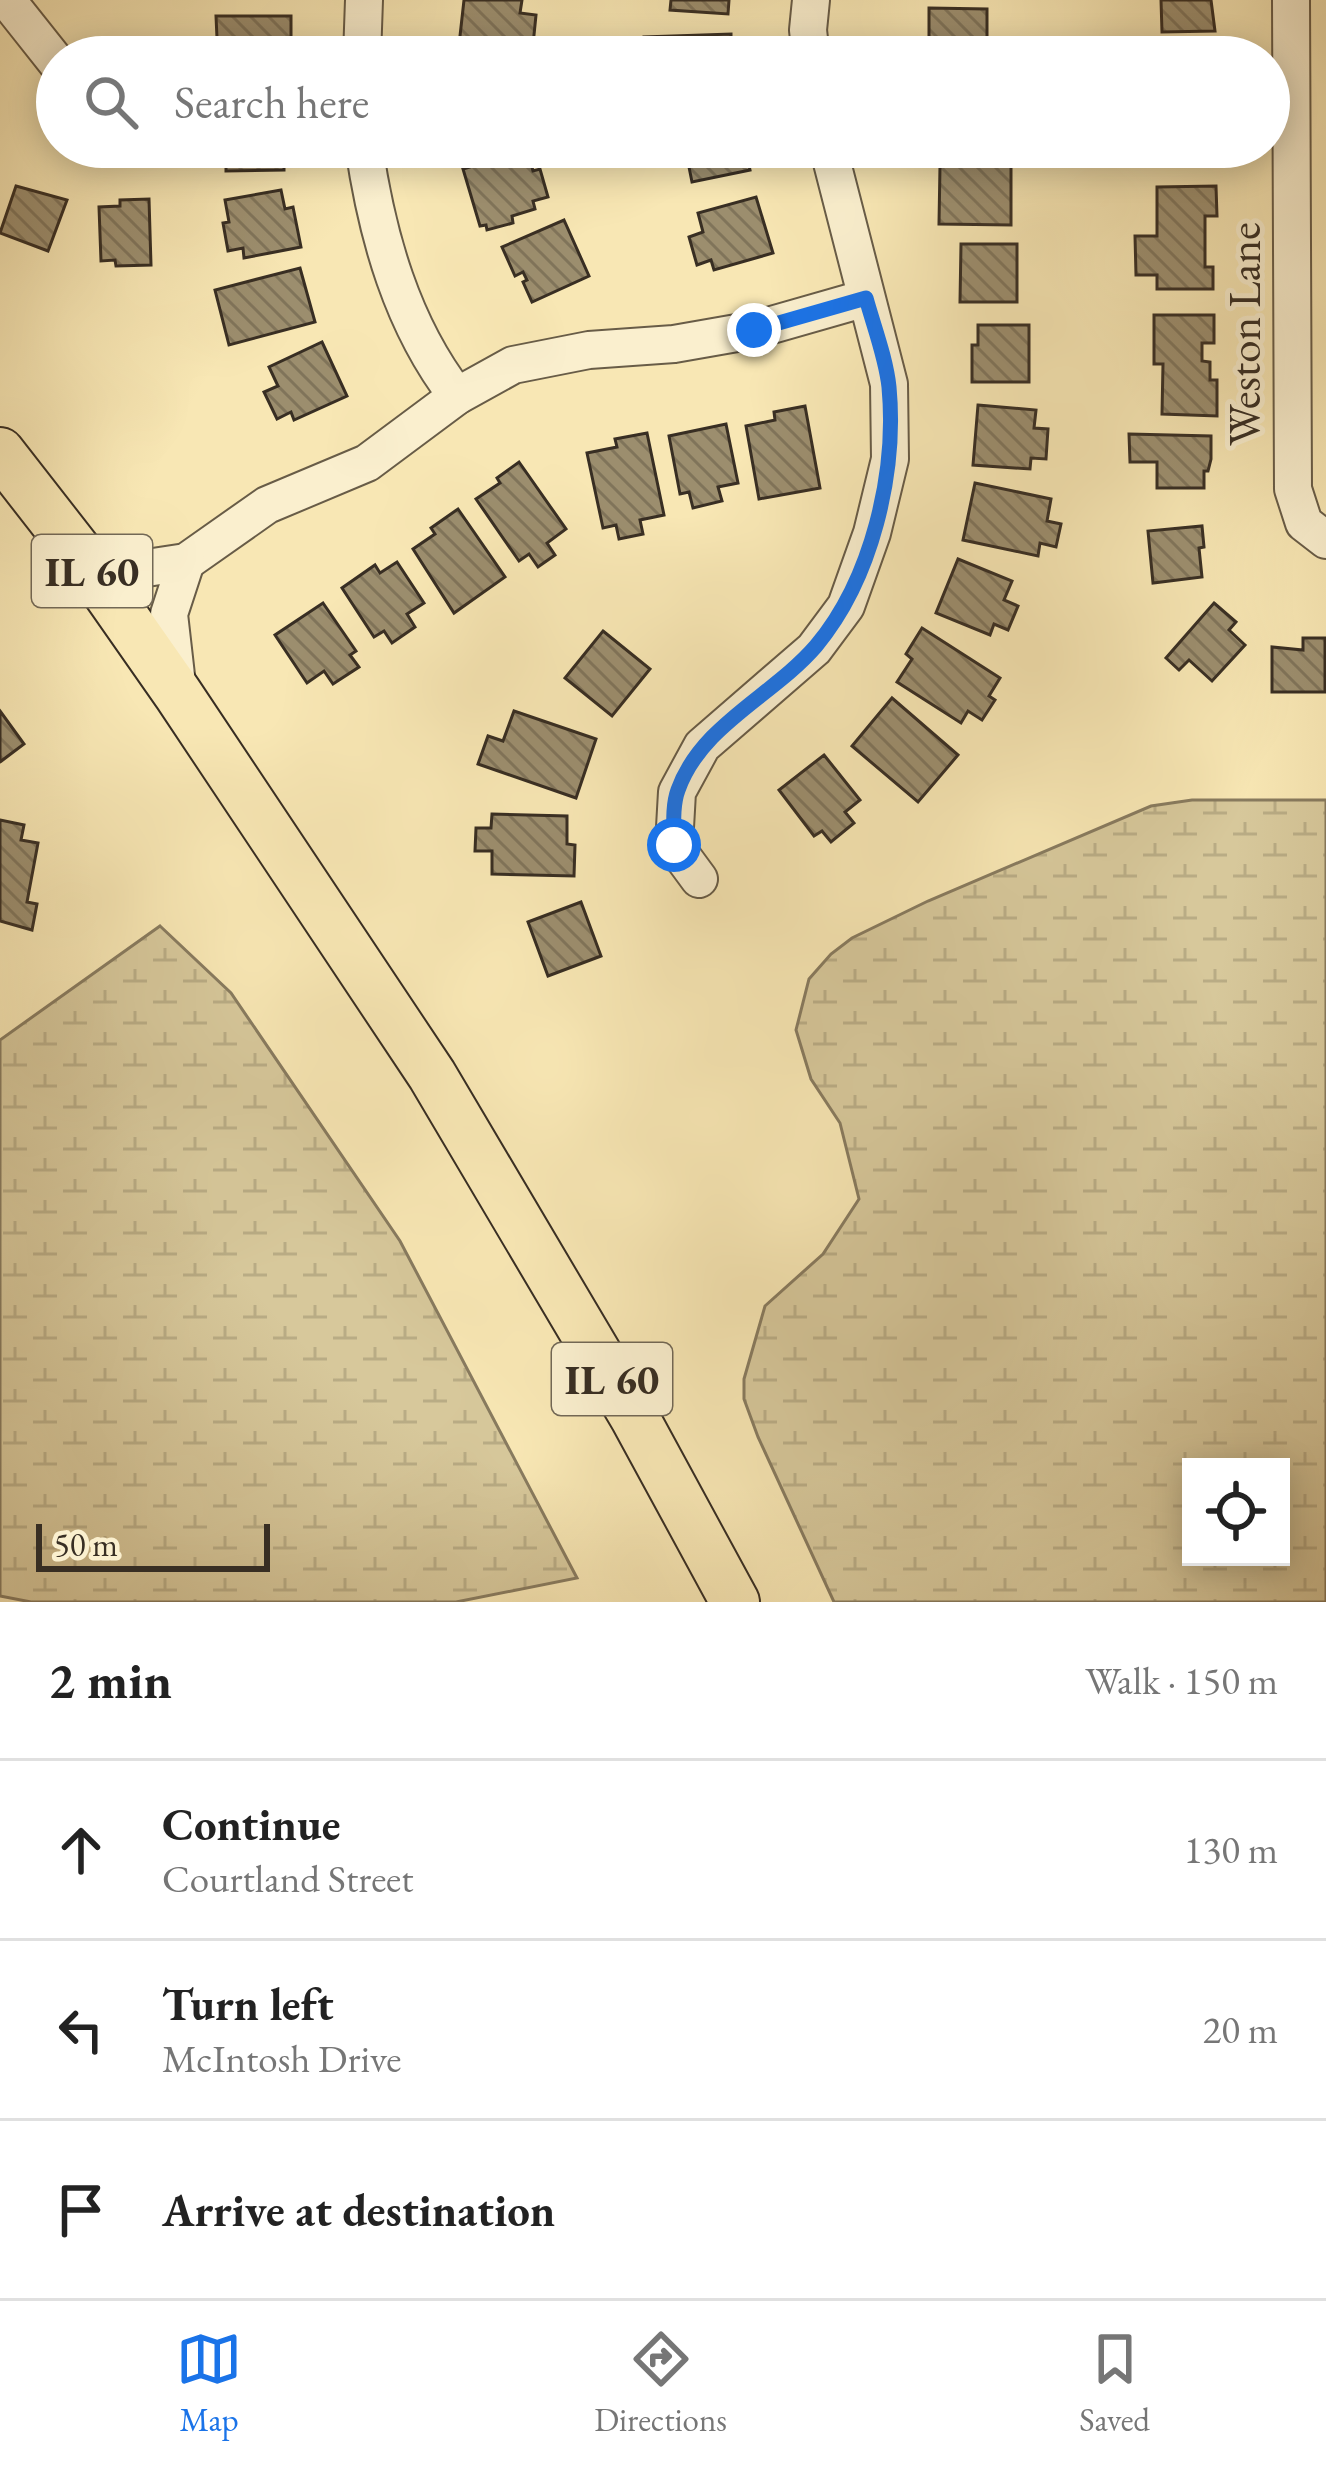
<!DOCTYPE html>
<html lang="en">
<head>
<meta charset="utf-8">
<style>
	body { margin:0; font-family:"EB Garamond",serif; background:#f6f6f6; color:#222 }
	.controls { position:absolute; right:36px; bottom:36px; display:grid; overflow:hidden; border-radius:0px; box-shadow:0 6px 30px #0003 }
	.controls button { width:108px; height:108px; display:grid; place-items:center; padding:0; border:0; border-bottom:3px solid #e0e0e0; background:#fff; color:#222; font:60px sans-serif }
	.scale { position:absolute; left:36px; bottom:30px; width:234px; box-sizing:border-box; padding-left:12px; border:6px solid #382e23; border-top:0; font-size:33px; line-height:42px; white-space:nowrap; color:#382e23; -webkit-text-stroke:9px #faefce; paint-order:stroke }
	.stop { position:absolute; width:36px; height:36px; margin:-27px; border:9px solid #1a73e8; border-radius:50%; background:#fff }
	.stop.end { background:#1a73e8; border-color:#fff; box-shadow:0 3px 12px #0008 }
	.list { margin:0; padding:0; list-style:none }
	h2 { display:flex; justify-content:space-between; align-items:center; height:156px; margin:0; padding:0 48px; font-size:51px }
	h2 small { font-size:39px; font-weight:400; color:#767676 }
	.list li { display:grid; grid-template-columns:78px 1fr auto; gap:36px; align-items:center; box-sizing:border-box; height:180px; padding:0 48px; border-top:3px solid #e0e0e0 }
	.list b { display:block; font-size:45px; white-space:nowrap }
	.list p { margin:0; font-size:39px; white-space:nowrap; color:#767676 }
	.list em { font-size:39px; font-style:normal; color:#767676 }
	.icon { flex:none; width:66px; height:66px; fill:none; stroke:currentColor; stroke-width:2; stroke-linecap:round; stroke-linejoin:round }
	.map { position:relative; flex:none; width:1326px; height:1602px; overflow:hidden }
	.search { position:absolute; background:#fff; box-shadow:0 6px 30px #0003; left:36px; right:36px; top:36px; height:132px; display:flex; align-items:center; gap:30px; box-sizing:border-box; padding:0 42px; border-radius:66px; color:#767676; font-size:45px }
	.sheet { height:696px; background:#fff }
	nav { display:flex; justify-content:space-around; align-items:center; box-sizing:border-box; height:168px; border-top:3px solid #e0e0e0; background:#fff; font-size:33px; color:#767676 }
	nav a { display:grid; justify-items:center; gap:6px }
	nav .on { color:#1a73e8 }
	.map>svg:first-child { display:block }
	.wetland { fill:url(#wetland-marsh); stroke:#887b5f; stroke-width:3; fill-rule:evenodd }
	.building { fill:url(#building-back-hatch); stroke:#382e23; stroke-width:3 }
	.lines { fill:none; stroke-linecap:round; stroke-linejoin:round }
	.minor-casing { stroke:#685c47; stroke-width:40 }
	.major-casing { stroke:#382e23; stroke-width:52 }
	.minor { stroke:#faefce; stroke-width:36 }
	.major { stroke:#f8e7b4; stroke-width:48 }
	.route { stroke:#1a73e8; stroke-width:15 }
	.labels { text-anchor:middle; stroke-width:10; stroke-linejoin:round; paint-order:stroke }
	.shield { fill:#faefce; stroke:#726856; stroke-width:3 }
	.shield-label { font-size:42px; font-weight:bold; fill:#382e23 }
	.street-label { font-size:45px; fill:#382e23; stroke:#faefce }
</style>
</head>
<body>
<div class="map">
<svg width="1326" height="1602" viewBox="0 0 1326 1602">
	<defs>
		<pattern id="wetland-marsh" width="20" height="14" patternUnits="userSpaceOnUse" patternTransform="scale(3)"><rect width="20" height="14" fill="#d7c89b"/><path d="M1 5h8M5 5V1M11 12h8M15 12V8" fill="none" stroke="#b9ac85"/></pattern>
		<pattern id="building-back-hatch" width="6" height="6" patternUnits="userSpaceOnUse" patternTransform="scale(3)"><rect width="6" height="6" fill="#9c8e6e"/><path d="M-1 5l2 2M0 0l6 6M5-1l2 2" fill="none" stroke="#80745a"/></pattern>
	</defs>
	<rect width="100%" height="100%" fill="#f8e7b4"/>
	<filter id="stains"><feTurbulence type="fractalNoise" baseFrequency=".00167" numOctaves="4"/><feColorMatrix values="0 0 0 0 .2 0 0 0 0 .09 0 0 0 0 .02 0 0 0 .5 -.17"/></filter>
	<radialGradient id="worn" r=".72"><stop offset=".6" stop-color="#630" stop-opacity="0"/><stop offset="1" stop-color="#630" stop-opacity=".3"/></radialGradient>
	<!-- wetland -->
	<g class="wetland">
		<path d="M1192,800H1326V1602H834L758,1437L744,1399V1379L765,1306L823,1254L859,1199L840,1123L811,1079L796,1030L809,979L831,954L852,938L928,901L1151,806ZM1191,1467H1281V1557H1191Z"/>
		<path d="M160,926L231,993L400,1241L577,1578L456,1602H31L0,1596V1040Z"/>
	</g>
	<!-- building -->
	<g class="building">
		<path d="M464,0H522L520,13L536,15L533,45L518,44L517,52L459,45Z"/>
		<path d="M671,0H729L728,14L670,10Z"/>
		<path d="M1161,0H1211L1215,31L1162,32Z"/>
		<path d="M929,8L987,9V57H929Z"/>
		<path d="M216,16H291V46H285V57H209V38H217Z"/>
		<path d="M731,34V57H636H645L644,37Z"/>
		<path d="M211,147H284V170L226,171V160H211Z"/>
		<path d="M685,147H745L750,170L692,182Z"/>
		<path d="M1151,147H1211V158L1151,159Z"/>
		<path d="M527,150L533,171L540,169L548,197L533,201L535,209L512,216L513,223L487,230L486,225L480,226L463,169Z"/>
		<path d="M940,166H1011V225L939,224Z"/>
		<path d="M16,186L67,200L48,251L0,233Z"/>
		<path d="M1216,186L1217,216H1205V267H1213V289H1157V275H1136L1135,236H1157V187Z"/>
		<path d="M281,190L285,209L293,207L301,247L244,258L243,248L228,251L223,223L229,222L225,200Z"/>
		<path d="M756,197L773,253L714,270L711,260L697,265L689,237L703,232L698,213Z"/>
		<path d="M149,199L151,265L116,266L115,260L101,261L99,207L120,206V200Z"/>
		<path d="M564,220L589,276L532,302L523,282L527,280L523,272L515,276L502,247Z"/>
		<path d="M961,244H1017V302H960Z"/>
		<path d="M300,268L315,322L229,345L215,290Z"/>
		<path d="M1154,315H1214V343H1202V361L1210,362V380H1217V416L1162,414L1163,364H1154Z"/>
		<path d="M978,325H1029V382H972V345H978Z"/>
		<path d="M322,342L347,396L294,420L291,412L277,419L264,392L278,386L269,367Z"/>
		<path d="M978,405L1036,410L1034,428L1048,429L1046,459L1031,458L1030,469L973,465Z"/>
		<path d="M805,406L820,488L759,499L746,426L775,420L774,412Z"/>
		<path d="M726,424L738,483L718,487L722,501L693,508L689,492L680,494L669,436Z"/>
		<path d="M647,433L664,515L640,520L643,534L619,539L616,525L603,528L587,453L617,447L615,439Z"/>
		<path d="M1129,434L1211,436V459L1208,471H1204V488H1157V462H1130Z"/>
		<path d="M519,462L566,529L547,543L555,555L538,567L529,554L519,561L476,499L500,483L497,478Z"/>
		<path d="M975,483L1051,499L1047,521L1061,524L1056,547L1040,543L1038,556L963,540Z"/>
		<path d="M458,509L505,577L454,613L413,549L435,534L431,528Z"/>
		<path d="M1202,526L1204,547L1199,548L1202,577L1153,583L1148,531Z"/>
		<path d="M958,559L1012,581L1004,600L1018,606L1008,630L994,624L990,635L936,613Z"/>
		<path d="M397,562L424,603L407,614L415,627L392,643L384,631L374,637L342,588L375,565L380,573Z"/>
		<path d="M323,603L356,651L350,655L359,667L333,684L324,671L307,683L275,635Z"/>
		<path d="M1214,603L1236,622L1229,630L1245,645L1212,681L1189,660L1179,670L1166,658Z"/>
		<path d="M922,628L1000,678L989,696L995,700L982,720L968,711L961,723L897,682L912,659L906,654Z"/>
		<path d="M603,631L650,669L612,716L565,678Z"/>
		<path d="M1303,638H1325V692H1272V647L1303,650Z"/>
		<path d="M892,698L958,755L918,802L852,746Z"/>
		<path d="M0,711L24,744L0,762Z"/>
		<path d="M514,711L596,739L576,798L478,764L488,736L503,741Z"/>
		<path d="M824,755L860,800L845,812L854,823L831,842L822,831L814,836L779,790Z"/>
		<path d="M492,814L567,816V844L575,845L574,876L492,874V851H475L476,828H491Z"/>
		<path d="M0,820L24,825L21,840L38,843L27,902L37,904L32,930L0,921Z"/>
		<path d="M581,902L601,956L548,976L528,922Z"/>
	</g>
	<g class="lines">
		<!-- minor casing -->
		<g class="minor-casing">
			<g id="minor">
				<path d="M7,0L57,63"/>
				<path d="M811,0L808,30L811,57"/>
				<path d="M1291,0L1293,489L1304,523L1326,540"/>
				<path d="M362,57L364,0"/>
				<path d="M364,147C377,236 402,325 457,396"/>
				<path d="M85,561L140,569L186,562L267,505L367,463L457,396L513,365L589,350L674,344L754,330L866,298"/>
				<path d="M178,693L169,614L186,562"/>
				<path d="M699,879L674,845L677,792L702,746L814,649L846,606L872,533L890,459L889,384L828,147"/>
			</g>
		</g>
		<!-- major casing -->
		<g class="major-casing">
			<path id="major" d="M0,452L85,561L178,694L432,1075L635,1418L735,1602"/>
		</g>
		<!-- minor -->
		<use href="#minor" class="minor"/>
		<!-- major -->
		<use href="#major" class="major"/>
	</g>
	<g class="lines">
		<!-- route -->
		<path class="route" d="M674,845C674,828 672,806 678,790C701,725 773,696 816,646C872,579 897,473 889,387C886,358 874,327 866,298L754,330"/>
	</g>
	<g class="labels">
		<!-- shield labels -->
		<g class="shield">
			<rect x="32" y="535" width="120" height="72" rx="9"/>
			<rect x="552" y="1343" width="120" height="72" rx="9"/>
		</g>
		<g class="shield-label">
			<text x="92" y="586">IL 60</text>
			<text x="612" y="1394">IL 60</text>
		</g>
		<!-- street labels -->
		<g class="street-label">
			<text transform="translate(1244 334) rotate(-90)" y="16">Weston Lane</text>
		</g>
	</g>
	<rect width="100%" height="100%" filter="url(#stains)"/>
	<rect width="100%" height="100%" fill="url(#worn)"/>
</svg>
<div class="controls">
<button><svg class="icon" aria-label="locate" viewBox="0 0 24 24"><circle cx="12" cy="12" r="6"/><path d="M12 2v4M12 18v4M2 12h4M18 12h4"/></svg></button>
</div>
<div class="scale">50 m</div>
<div class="stop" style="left:674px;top:845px"></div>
<div class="stop end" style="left:754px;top:330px"></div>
<div class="search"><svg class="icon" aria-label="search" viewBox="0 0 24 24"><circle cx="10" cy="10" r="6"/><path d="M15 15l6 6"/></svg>Search here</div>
</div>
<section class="sheet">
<h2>2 min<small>Walk · 150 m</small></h2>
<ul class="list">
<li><svg class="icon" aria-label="ahead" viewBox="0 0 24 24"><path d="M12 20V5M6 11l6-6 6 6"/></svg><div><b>Continue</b><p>Courtland Street</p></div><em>130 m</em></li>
<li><svg class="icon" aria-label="left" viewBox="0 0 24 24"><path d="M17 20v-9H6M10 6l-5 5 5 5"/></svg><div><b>Turn left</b><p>McIntosh Drive</p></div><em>20 m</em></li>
<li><svg class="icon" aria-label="arrive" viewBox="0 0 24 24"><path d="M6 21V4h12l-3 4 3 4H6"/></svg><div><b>Arrive at destination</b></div></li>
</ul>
</section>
<nav>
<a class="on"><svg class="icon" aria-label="map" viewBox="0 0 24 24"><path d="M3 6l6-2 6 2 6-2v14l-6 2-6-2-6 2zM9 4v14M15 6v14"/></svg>Map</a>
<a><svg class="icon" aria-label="directions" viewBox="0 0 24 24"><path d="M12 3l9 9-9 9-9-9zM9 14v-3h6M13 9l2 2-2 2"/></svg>Directions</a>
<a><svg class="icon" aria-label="saved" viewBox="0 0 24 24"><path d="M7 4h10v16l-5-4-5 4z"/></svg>Saved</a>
</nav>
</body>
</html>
